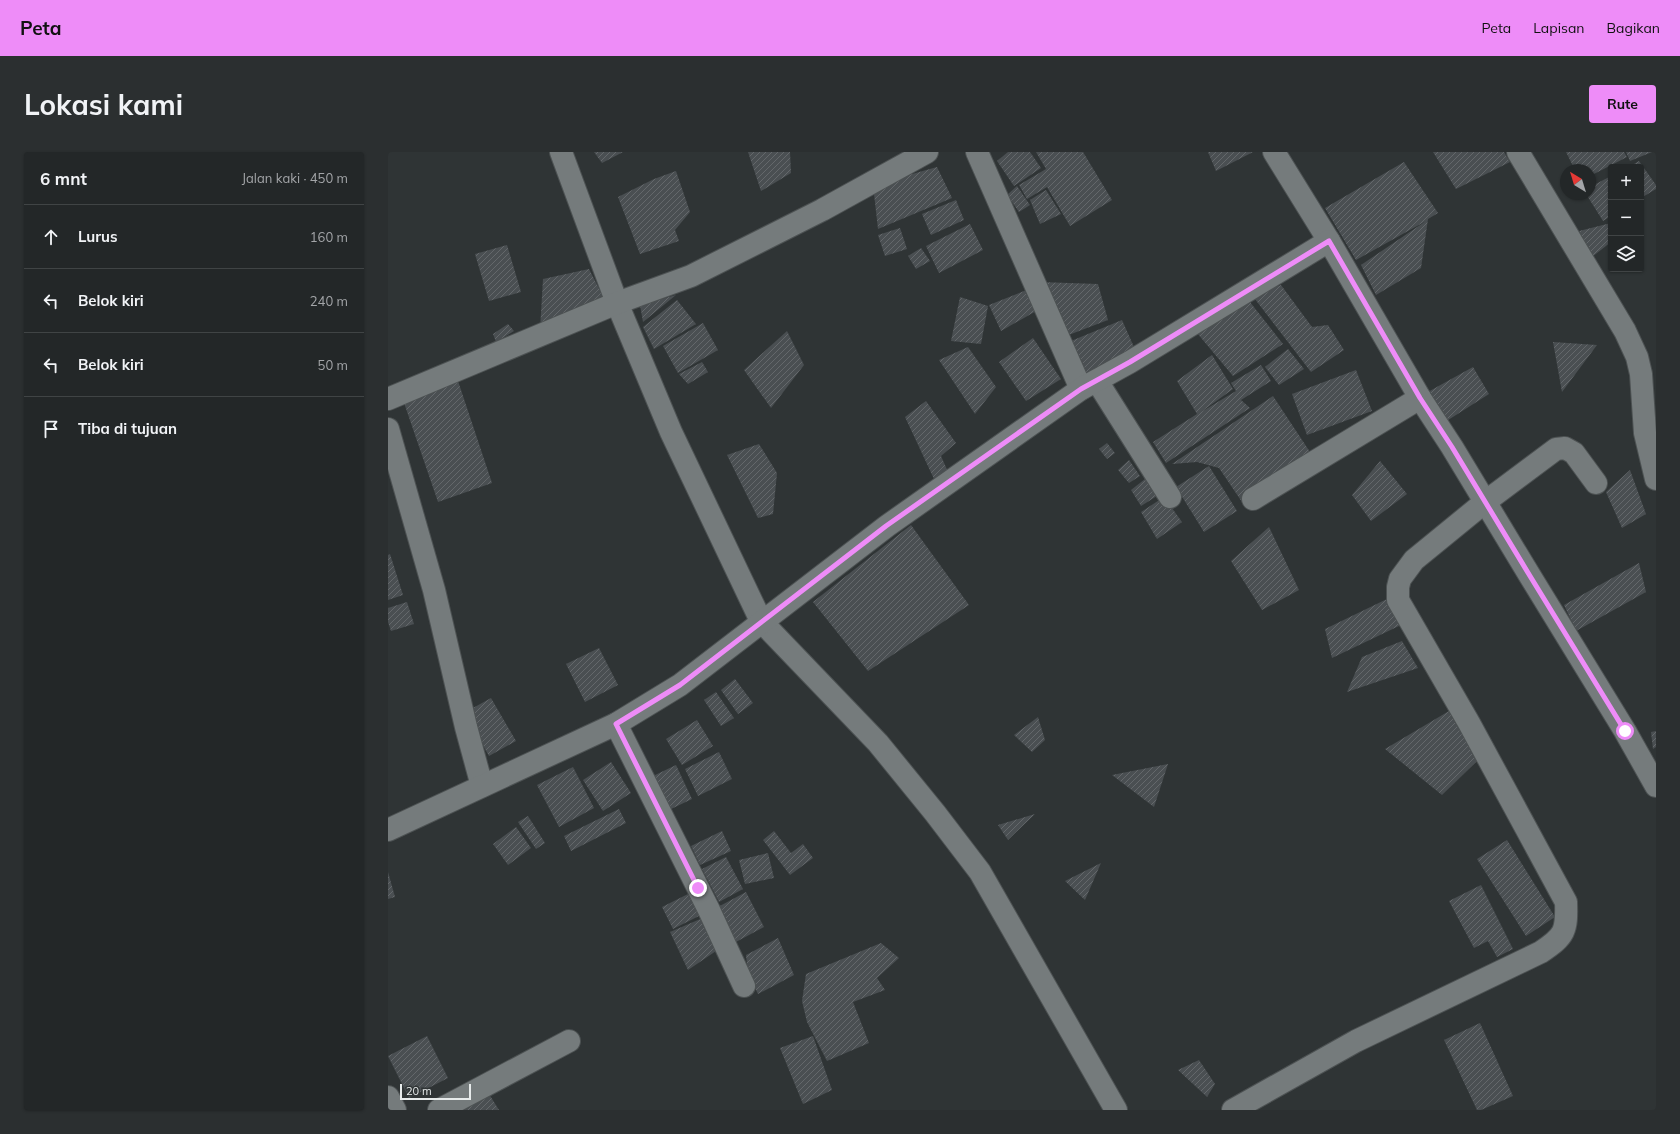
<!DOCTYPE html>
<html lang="id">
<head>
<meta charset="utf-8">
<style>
	body { margin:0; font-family:Mulish,sans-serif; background:#2b2f30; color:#f1f3f6 }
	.controls { position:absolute; right:12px; top:12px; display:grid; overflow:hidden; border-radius:4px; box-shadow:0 1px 3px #0004 }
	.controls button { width:36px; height:36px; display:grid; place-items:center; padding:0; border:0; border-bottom:1px solid #404445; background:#232728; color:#f1f3f6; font:20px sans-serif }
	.compass { position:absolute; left:1172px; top:12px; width:36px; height:36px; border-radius:50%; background:#232728; box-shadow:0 1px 3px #0004; rotate:322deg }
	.scale { position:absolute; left:12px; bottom:10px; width:71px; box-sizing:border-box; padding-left:4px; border:2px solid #e7ebeb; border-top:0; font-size:11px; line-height:14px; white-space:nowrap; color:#e7ebeb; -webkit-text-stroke:3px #2f3435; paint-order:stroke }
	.stop { position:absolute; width:12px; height:12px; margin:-9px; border:3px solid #ee8cf8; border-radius:50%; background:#fff }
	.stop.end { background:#ee8cf8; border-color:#fff; box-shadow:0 1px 4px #0008 }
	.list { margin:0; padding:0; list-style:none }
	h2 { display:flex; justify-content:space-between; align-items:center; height:52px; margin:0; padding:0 16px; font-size:17px }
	h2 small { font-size:13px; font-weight:400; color:#a3a5a8 }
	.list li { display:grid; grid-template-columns:26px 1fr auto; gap:12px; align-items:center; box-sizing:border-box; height:64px; padding:0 16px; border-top:1px solid #404445 }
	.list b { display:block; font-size:15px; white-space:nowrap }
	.list em { font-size:13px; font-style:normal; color:#a3a5a8 }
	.icon { flex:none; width:22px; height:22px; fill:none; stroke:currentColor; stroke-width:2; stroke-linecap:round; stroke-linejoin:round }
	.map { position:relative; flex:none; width:1268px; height:958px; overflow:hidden; border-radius:4px }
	header { display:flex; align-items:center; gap:24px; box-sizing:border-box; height:56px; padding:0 20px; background:#ee8cf8; color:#111 }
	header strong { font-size:19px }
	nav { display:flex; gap:22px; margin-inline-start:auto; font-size:14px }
	.intro { display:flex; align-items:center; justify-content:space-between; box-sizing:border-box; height:96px; padding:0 24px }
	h1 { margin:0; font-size:28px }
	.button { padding:10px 18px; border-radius:4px; background:#ee8cf8; color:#111; font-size:14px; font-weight:700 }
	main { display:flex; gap:24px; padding:0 24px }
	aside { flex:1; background:#232728; border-radius:4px; box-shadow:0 1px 3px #0004 }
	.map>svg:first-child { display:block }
	.building { fill:url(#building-hatch) }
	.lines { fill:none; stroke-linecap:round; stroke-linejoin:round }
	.minor-casing { stroke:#4d5253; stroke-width:24 }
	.minor { stroke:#757b7c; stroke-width:22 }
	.route { stroke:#ee8cf8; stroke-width:5 }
</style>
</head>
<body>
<header>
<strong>Peta</strong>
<nav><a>Peta</a><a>Lapisan</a><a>Bagikan</a></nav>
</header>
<div class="intro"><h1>Lokasi kami</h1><a class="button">Rute</a></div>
<main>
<aside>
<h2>6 mnt<small>Jalan kaki · 450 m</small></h2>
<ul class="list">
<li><svg class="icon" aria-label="ahead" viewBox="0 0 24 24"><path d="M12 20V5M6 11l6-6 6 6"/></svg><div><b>Lurus</b></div><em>160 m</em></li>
<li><svg class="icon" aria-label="left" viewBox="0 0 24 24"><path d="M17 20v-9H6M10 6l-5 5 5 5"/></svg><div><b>Belok kiri</b></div><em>240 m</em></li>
<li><svg class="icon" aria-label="left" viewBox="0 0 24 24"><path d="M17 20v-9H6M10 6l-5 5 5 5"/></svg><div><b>Belok kiri</b></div><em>50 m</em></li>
<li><svg class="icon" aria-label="arrive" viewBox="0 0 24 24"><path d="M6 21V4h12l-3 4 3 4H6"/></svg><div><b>Tiba di tujuan</b></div></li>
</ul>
</aside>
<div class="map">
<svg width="1268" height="958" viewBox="0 0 1268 958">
	<defs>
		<pattern id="building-hatch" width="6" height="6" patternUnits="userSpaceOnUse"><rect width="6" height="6" fill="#4a4f52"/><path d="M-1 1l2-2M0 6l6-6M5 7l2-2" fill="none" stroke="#64686b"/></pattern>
	</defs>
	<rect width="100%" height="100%" fill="#2f3435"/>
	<!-- building -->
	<g class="building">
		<path d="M206,0H235L214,11Z"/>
		<path d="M360,0H402L403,21L373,39Z"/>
		<path d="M620,0H642L653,16L626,34L609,9Z"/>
		<path d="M648,0H695L724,48L682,74L659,35L639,47L631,33L658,17Z"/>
		<path d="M820,0H865L828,19Z"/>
		<path d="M1045,0H1116L1122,10L1068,37Z"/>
		<path d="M1178,0H1236L1239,5L1202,24V18H1187Z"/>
		<path d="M1238,0H1264L1242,9Z"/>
		<path d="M1251,9L1268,33V37L1253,46V15H1241Z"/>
		<path d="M1016,10L1050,61L1040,67L1033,116L988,143L973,113L1038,69L968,108L937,56Z"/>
		<path d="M549,15L564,46L490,77L485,33Z"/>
		<path d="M288,19L302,60L287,78L291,89L252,102L230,45L266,27Z"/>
		<path d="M1223,24V64L1215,69L1198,42H1202V35Z"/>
		<path d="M629,34L642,53L631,60L619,43Z"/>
		<path d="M658,38L673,62L652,72L642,48Z"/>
		<path d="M568,48L576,68L543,83L534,62Z"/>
		<path d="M1223,71V90L1204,105L1191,79Z"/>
		<path d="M582,72L595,98L551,121L538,94Z"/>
		<path d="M512,76L519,97L497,104L490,83Z"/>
		<path d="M119,93L133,140L101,149L87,102Z"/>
		<path d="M533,96L542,109L528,117L520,104Z"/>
		<path d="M201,117L217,148L152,178L155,127Z"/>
		<path d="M652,130L710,132L720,168L678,184Z"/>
		<path d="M893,133L924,175L940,173L956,198L923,220L863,142Z"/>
		<path d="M641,137L650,158L613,179L601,153Z"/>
		<path d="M288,143L255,170L252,153Z"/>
		<path d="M572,145L600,154L593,192L563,189Z"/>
		<path d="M858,145L895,192L845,224L809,181Z"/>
		<path d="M289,148L308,172L266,197L255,175Z"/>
		<path d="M734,168L750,204L699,226L683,189Z"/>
		<path d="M315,171L330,198L290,221L275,194Z"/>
		<path d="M120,172L126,179L108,190L105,182Z"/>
		<path d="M399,179L416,213L383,256L356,218Z"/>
		<path d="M645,186L673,227L638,249L611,210Z"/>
		<path d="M1165,190L1209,193L1174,240Z"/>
		<path d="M580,195L608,235L587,262L551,208Z"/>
		<path d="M900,197L916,217L891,233L877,215Z"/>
		<path d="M824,203L845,237L813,260L848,239L843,231L873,213L883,229L853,248L862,256L778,311L765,290L809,262L789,229Z"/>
		<path d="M314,210L320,220L300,232L291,222Z"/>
		<path d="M1085,215L1101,242L1057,270L1038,241Z"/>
		<path d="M968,218L984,259L919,283L904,242Z"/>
		<path d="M69,226L104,331L50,350L14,245Z"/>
		<path d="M885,244L924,303L854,350L831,316L809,310L784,312Z"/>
		<path d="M538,249L568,291L553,304L561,322L546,327L517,265Z"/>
		<path d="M719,291L727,301L719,307L711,297Z"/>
		<path d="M371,292L389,321L385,362L370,366L339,303Z"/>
		<path d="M741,308L752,324L741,331L730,318Z"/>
		<path d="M992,309L1019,342L983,369L964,343Z"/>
		<path d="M821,314L849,359L816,380L788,335Z"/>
		<path d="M1242,318L1258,362L1234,376L1218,340Z"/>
		<path d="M757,327L769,344L753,354L743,338Z"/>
		<path d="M776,345L794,370L769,387L753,360Z"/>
		<path d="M523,373L581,453L480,519L425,450Z"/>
		<path d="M881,375L911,438L874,458L843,409Z"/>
		<path d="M2,402L15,443L0,448V403Z"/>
		<path d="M1251,411L1258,440L1188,479L1176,453Z"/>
		<path d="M1001,446L1013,473L944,506L937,477Z"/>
		<path d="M19,450L26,472L3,479L0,470V456Z"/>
		<path d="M1014,489L1030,516L959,540L974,505Z"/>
		<path d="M211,496L230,533L197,550L178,512Z"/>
		<path d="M347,527L365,551L350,562L333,538Z"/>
		<path d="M328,540L346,566L333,574L316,548Z"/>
		<path d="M103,546L128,589L101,604L76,561Z"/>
		<path d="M1061,559L1089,609L1054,643L997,597Z"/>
		<path d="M650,565L657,588L644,600L626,583Z"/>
		<path d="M309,568L325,594L294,613L278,587Z"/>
		<path d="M1268,579V595L1265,597L1263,580Z"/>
		<path d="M331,600L344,627L310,644L297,617Z"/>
		<path d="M223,610L243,641L215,659L195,628Z"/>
		<path d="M780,612L766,655L724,623Z"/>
		<path d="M288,613L304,647L281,658L265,624Z"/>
		<path d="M185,615L206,656L171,675L149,633Z"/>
		<path d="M231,657L238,671L183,699L176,684Z"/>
		<path d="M647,662L620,688L610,673Z"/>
		<path d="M140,664L157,691L148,697L130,670Z"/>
		<path d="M128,675L143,696L120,713L105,692Z"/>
		<path d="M334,679L343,699L312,713L303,694Z"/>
		<path d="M386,679L403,701L415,692L425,706L402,723L375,688Z"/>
		<path d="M1119,688L1167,765L1138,784L1089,707Z"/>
		<path d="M380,701L386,726L357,732L351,708Z"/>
		<path d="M338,705L355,737L331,750L314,717Z"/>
		<path d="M713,711L697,748L677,729Z"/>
		<path d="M0,720L7,745L0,747Z"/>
		<path d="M1093,733L1125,797L1109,805L1100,789L1086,796L1061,749Z"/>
		<path d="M308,738L319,760L285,777L274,755Z"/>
		<path d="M358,740L376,775L346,791L328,756Z"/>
		<path d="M317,765L334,795L300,818L282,780Z"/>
		<path d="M390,786L406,823L370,842L360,822L358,803Z"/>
		<path d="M493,791L511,806L489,826L497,838L465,850L481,891L439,909L419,870L414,849L418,822Z"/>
		<path d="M1092,871L1125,944L1093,958H1089L1056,888Z"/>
		<path d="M39,884L60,926L21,946L0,904Z"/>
		<path d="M425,884L444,938L415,952L392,896Z"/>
		<path d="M811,908L827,932L819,945L790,918Z"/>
		<path d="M101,942L111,958H74Z"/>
	</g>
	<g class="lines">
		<!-- minor casing -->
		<g class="minor-casing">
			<g id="minor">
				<path d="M173,0L229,151L283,280L373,469L490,591L547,661L592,720L728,958"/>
				<path d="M589,0L693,237"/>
				<path d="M886,0L941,89L1032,246L1064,295L1142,424L1237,579L1268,634"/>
				<path d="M1130,0L1237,179L1249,205L1253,222L1257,281L1268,327"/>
				<path d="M709,229L782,345"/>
				<path d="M0,247L229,151L303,124L434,58L539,0"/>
				<path d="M0,277L46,438L78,575L94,634"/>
				<path d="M865,347L1032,246"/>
				<path d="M228,572L321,758L356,834"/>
				<path d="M0,678L228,572L292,533L499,374L693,237L742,210L941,89"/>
				<path d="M0,945L7,958"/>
				<path d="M51,958L181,889"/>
				<path d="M845,958L968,889L1153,800C1177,784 1179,779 1178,750L1081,571L1010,448V435L1012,427L1026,408L1097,350L1168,297L1177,296L1186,301L1208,331"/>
			</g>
		</g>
		<!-- minor -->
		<use href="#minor" class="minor"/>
	</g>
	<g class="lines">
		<!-- route -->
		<path class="route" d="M310,736L228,572L292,533L498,374L693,237L742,210L941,89L1032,246L1064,295L1142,424L1237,579"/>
	</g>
</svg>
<div class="controls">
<button>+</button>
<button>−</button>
<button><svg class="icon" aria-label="layers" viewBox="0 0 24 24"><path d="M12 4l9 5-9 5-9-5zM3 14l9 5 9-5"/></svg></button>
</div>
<svg class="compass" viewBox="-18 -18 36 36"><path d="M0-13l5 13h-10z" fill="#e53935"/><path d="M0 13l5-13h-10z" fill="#a3a5a8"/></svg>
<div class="scale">20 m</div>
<div class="stop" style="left:1237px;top:579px"></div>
<div class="stop end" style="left:310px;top:736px"></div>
</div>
</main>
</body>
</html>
